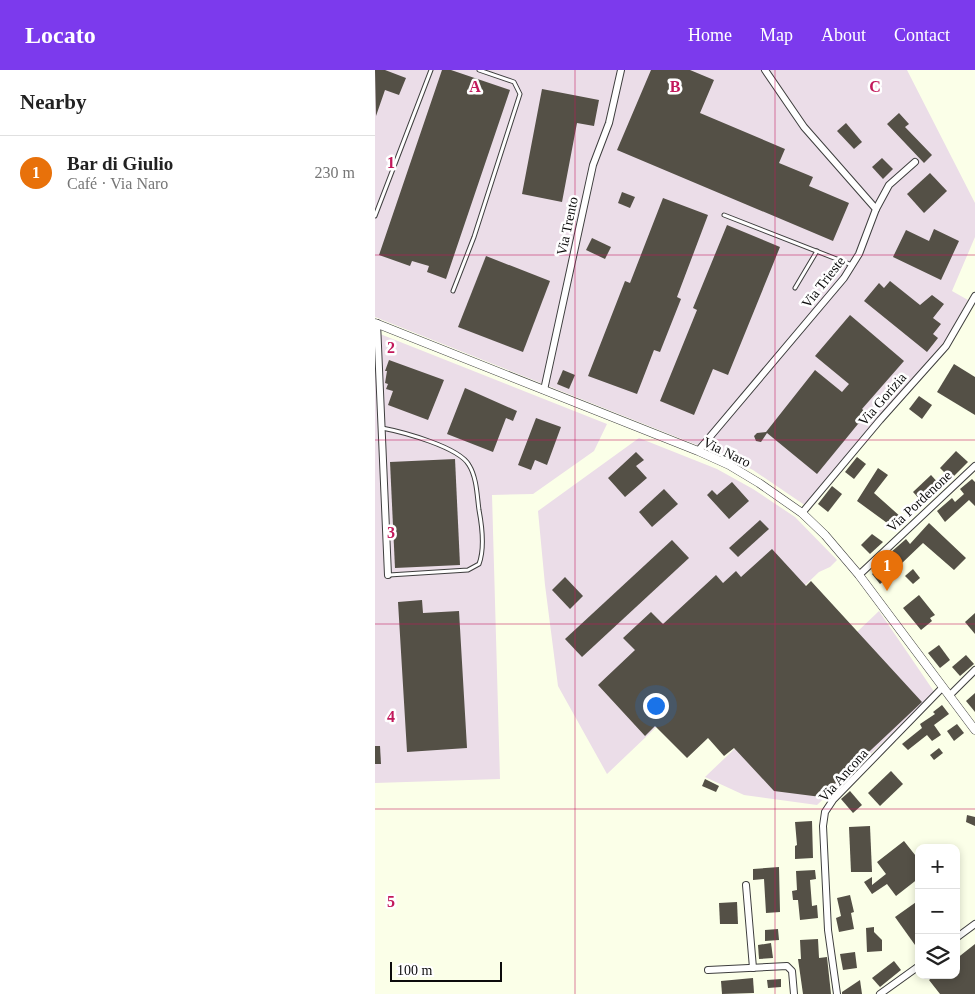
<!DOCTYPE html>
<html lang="en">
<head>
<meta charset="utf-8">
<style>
	body { margin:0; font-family:"Times New Roman",serif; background:#f6f6f6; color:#222 }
	.controls { position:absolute; right:15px; bottom:15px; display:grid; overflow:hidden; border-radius:10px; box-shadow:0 2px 8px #0003 }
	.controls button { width:45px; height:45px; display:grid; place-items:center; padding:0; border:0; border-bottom:1px solid #e0e0e0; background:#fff; color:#222; font:25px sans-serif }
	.scale { position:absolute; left:15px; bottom:12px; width:112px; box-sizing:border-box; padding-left:5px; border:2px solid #0b0b0b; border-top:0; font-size:14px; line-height:18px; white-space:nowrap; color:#0b0b0b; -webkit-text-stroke:4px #fff; paint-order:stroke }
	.you { position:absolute; left:280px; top:635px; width:18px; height:18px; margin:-12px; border:4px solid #fff; border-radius:50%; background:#1a73e8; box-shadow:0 0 0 8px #1a73e833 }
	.badge { display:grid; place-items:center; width:32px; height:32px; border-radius:50%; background:#7c3aed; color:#fff; font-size:16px; font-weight:700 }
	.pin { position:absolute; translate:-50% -41px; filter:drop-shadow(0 1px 2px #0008) }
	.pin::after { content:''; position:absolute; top:26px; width:18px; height:15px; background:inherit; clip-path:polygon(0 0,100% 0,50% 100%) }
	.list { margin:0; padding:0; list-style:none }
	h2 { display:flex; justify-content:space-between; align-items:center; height:65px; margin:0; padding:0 20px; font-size:21px }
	h2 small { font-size:16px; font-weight:400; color:#767676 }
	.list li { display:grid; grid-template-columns:32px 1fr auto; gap:15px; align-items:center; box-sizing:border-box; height:75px; padding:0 20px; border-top:1px solid #e0e0e0 }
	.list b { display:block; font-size:19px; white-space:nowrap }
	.list p { margin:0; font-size:16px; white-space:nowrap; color:#767676 }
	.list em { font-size:16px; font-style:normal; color:#767676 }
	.icon { flex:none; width:28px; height:28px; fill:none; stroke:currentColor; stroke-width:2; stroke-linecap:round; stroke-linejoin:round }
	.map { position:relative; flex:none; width:600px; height:924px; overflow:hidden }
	header { display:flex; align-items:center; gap:30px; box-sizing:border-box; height:70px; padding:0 25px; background:#7c3aed; color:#fff }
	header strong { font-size:24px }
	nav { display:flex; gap:28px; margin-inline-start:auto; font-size:18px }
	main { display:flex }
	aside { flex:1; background:#fff }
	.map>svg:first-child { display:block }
	.industrial { fill:#ebdde8 }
	.building { fill:#545046 }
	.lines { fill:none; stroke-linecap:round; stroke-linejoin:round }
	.service-casing { stroke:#3e3e3e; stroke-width:5 }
	.minor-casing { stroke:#3e3e3e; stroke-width:8 }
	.tertiary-casing { stroke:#3e3e3e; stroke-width:9 }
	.service { stroke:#fff; stroke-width:3 }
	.minor { stroke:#fff; stroke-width:6 }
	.tertiary { stroke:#fff; stroke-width:8 }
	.grid { fill:none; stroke:#c2185b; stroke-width:1; stroke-opacity:0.55 }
	.labels { text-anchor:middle; stroke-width:5; stroke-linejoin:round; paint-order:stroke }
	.street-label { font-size:14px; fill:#0b0b0b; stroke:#fff }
	.grid-label { font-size:16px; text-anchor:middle; font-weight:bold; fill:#c2185b; stroke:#fff; stroke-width:5; stroke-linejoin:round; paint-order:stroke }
</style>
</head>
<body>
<header>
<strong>Locato</strong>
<nav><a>Home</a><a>Map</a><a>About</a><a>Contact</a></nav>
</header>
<main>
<aside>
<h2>Nearby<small></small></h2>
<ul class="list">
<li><span class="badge" style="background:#e8710a">1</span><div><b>Bar di Giulio</b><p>Café · Via Naro</p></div><em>230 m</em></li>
</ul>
</aside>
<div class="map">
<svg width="600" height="924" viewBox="0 0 600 924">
	<rect width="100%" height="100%" fill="#fbffe8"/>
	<!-- industrial -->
	<g class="industrial">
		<path d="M0,0H532L600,133V167L577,221L593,230L570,271L431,436L378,400L352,387L0,247Z"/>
		<path d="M0,262L232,354L219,381L158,424L117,425L125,709L0,713Z"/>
		<path d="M264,368L342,399L378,419L420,447L462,490L455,497L444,502L232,704L183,616L170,515L163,441Z"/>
		<path d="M504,541L560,623L442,735L369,725L330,707Z"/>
	</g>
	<!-- building -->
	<g class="building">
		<path d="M0,0H10L31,8L24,25L10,20L1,46Z"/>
		<path d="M67,0H76L135,20L71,209L52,202L54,196L37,191L35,196L4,185Z"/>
		<path d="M276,0H315L339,10L325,43L410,79L404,93L438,107L434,116L474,133L458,171L242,80Z"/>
		<path d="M167,19L224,30L219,56L202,53L187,132L147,124Z"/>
		<path d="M524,43L534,54L530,57L557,85L549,93L512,54Z"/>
		<path d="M471,53L487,72L479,79L462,61Z"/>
		<path d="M507,88L518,99L508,109L497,97Z"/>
		<path d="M555,103L572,121L549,143L532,124Z"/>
		<path d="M247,122L260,127L255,138L243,133Z"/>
		<path d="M288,128L333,145L302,227L306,229L285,282L279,280L262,324L213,306L250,211L255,213Z"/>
		<path d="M352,155L405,177L353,305L338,299L319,345L285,331L322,240L318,238Z"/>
		<path d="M559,159L584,171L566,210L518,187L531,160L554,171Z"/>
		<path d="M217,168L236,177L230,189L211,180Z"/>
		<path d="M111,186L175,211L148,282L83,257Z"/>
		<path d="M515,211L545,235L557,225L569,234L558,248L566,254L558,264L563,268L552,282L489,231L504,213L509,218Z"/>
		<path d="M475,245L529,291L487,339L492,343L442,404L392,363L386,372L381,371L379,366L382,363L391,362L440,300L467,322L474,314L440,286Z"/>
		<path d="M14,290L69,310L53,350L13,335L18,321L11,319L13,314L10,313L12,301H10Z"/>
		<path d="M579,294L600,307V345L562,322Z"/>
		<path d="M188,300L200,305L194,319L182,314Z"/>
		<path d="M90,318L142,341L138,351L131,348L118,382L72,364Z"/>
		<path d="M544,326L557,335L547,349L534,339Z"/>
		<path d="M161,348L186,357L172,395L160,390L156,400L143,395Z"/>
		<path d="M581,381L593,392L576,409L565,398Z"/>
		<path d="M261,382L269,390L261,396L272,408L250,427L233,408Z"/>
		<path d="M482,387L491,394L479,409L470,402Z"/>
		<path d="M80,389L85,495L20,498L15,392Z"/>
		<path d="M503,398L513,405L499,423L527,448L519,458L482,431Z"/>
		<path d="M556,405L566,416L548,433L538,422Z"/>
		<path d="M597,409L600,412V436L594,430L570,452L562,441L577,428L580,432L589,424L585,419Z"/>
		<path d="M357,412L374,431L354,449L332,425L337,420L342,425Z"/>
		<path d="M457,416L467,424L453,442L443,434Z"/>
		<path d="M289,419L303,434L277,457L264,442Z"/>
		<path d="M385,450L394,459L363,487L354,478Z"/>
		<path d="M554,453L591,488L579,500L548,473L526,494L515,483L531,469L535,474Z"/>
		<path d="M497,464L508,472L495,484L486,475Z"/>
		<path d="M297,470L314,488L207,587L190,569Z"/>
		<path d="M397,479L431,516L436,511L547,632L446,727L399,721L359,678L349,686L333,668L312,688L280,656L270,666L223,615L260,580L248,568L276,542L288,554L341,505L348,513L361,501L366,507Z"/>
		<path d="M508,495L516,505L505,514L497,504Z"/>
		<path d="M538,499L545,508L538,514L530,506Z"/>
		<path d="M190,507L208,526L195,539L177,520Z"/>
		<path d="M544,525L560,545L555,548L557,551L546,560L528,538Z"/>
		<path d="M47,530L48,543L84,541L92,678L32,682L23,532Z"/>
		<path d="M600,543V564L590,552Z"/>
		<path d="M564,575L575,590L565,598L553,583Z"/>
		<path d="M591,585L599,594L585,606L577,597Z"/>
		<path d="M600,623V642L591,631Z"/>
		<path d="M567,635L574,644L559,655L566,665L557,671L552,665L533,680L527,674L547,658L545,654L560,644L558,642Z"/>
		<path d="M582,654L589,663L579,671L572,661Z"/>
		<path d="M0,676H5L6,694H0Z"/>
		<path d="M564,678L568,683L559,690L555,685Z"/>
		<path d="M516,701L528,714L505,736L493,723Z"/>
		<path d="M330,709L344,716L341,722L327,716Z"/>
		<path d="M475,721L487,735L478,743L466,729Z"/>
		<path d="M592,745L600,747V756L591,752Z"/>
		<path d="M437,751L438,788L420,789V776L422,775L420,752Z"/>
		<path d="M495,756L497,802H476L474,757Z"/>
		<path d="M529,771L544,790V808L521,826L512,814L497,824L489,812L497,807V815L511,804L502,792Z"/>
		<path d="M404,797L405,842L391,843L389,809L378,810V799Z"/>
		<path d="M440,800L441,809L435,810L437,836L442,835L443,848L425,850L423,830H418L417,821L422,820L421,801Z"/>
		<path d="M475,825L479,842L476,843L479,859L464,862L461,848L466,846L462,828Z"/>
		<path d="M544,830V872L540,875L520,847Z"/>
		<path d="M362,832L363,854H345L344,833Z"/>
		<path d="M499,857V862L507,870V881L492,882L491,858Z"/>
		<path d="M403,859L404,870L390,871V860Z"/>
		<path d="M443,869L444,888L452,887L456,924H428L423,889H426L425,870Z"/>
		<path d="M396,873L398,888L384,889L383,875Z"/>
		<path d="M600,874V924H565L554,910L560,905H581V889Z"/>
		<path d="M480,882L482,898L468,900L465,884Z"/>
		<path d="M519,891L526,900L505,917L497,908Z"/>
		<path d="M378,908L379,923L347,924L346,911Z"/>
		<path d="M406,909V917L393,918L392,910Z"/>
		<path d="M485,910L487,924H467V922Z"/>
	</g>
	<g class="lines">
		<!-- service casing -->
		<g class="service-casing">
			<g id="service">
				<path d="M349,145L477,195"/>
				<path d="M0,146L56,0"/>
				<path d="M420,218L442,181"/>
				<path d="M78,221L99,167L145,24L139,12L104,0"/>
				<path d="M7,358C28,362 84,377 94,395C102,408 102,426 104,440C107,456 110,478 104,494L93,500L14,505"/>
			</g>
		</g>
		<!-- minor casing -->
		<g class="minor-casing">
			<g id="minor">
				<path d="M501,139L514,115L540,92"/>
				<path d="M2,253L13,505"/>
				<path d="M169,320L218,95L234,53L246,0"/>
				<path d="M323,381L469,208L484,184L501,139L429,57L390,0"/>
				<path d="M427,443L505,350L571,276L600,226"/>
				<path d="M484,505L600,396"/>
				<path d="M574,626L600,600"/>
				<path d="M371,815L378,898"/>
				<path d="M581,868L600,854"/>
				<path d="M333,900L412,896L417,901L419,924"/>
				<path d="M462,924L453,860L448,756L450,742L458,730L568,617"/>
				<path d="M505,924L544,896"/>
			</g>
		</g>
		<!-- tertiary casing -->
		<g class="tertiary-casing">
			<path id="tertiary" d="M0,253L323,381L354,395L384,413L427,443L450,465L484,505L600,660"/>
		</g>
		<!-- service -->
		<use href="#service" class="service"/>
		<!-- minor -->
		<use href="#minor" class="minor"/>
		<!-- tertiary -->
		<use href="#tertiary" class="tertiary"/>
	</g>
	<!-- grid -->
	<path class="grid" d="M200,0V924M400,0V924M0,185H600M0,370H600M0,554H600M0,739H600"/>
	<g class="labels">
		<!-- street labels -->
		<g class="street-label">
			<text transform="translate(192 156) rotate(-78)" y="5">Via Trento</text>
			<text transform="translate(448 212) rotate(-52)" y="5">Via Trieste</text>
			<text transform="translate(507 329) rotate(-49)" y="5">Via Gorizia</text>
			<text transform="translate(352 382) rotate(26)" y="5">Via Naro</text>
			<text transform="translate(544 431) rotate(-43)" y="5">Via Pordenone</text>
			<text transform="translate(468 705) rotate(-48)" y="5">Via Ancona</text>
		</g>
	</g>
	<g class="grid-label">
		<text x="100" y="22">A</text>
		<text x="300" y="22">B</text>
		<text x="500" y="22">C</text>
		<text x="16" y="98">1</text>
		<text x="16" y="283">2</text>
		<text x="16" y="468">3</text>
		<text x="16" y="652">4</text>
		<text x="16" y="837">5</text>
	</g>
</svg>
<div class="controls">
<button>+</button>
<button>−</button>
<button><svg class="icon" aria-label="layers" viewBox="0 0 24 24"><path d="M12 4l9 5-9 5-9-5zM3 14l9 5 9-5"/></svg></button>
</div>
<div class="scale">100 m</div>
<div class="you"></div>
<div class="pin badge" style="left:512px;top:521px;background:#e8710a">1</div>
</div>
</main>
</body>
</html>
